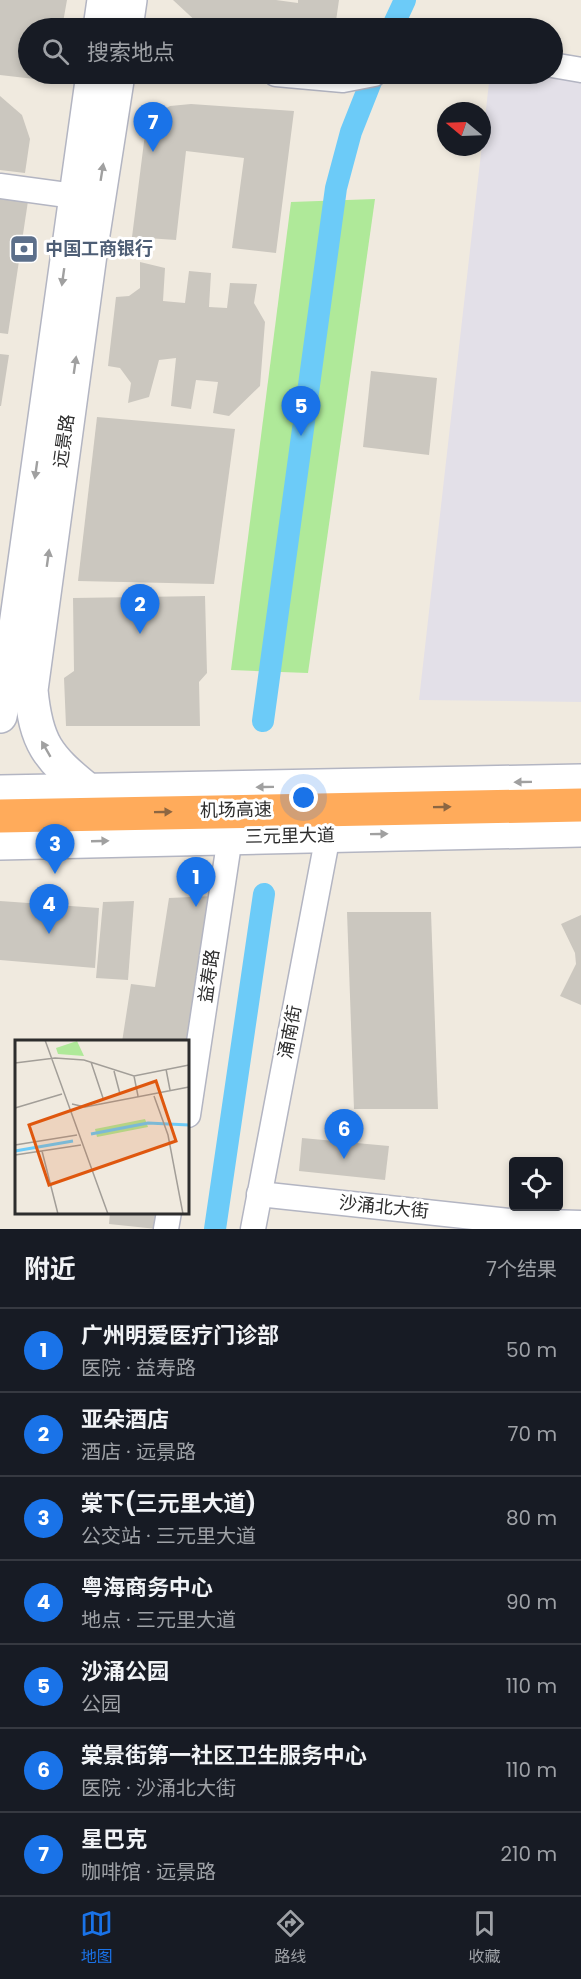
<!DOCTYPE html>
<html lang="zh">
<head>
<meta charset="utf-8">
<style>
	body { margin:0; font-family:Poppins,"Noto Sans SC",sans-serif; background:#242831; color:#f1f3f6 }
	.controls { position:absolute; right:18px; bottom:18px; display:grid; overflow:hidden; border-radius:6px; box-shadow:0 3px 9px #0003 }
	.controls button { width:54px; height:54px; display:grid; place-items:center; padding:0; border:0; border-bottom:2px solid #363941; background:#171b24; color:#f1f3f6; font:30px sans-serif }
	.compass { position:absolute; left:437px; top:102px; width:54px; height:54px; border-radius:50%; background:#171b24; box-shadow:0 3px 9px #0003; rotate:289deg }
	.you { position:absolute; left:304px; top:798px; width:21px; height:21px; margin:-15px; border:4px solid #fff; border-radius:50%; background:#1a73e8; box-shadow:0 0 0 9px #1a73e833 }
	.badge { display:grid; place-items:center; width:39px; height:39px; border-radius:50%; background:#1a73e8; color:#fff; font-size:20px; font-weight:700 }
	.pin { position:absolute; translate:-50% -50px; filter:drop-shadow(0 2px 3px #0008) }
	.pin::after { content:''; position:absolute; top:32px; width:21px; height:18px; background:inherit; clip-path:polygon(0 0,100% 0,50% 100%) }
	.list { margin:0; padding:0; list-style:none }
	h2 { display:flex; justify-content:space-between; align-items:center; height:78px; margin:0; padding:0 24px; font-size:26px }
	h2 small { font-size:20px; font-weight:400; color:#9ea1a6 }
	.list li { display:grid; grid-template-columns:39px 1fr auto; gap:18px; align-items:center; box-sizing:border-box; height:84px; padding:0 24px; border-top:2px solid #363941 }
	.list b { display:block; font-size:22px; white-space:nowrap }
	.list p { margin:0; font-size:20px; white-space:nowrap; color:#9ea1a6 }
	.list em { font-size:20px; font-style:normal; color:#9ea1a6 }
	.icon { flex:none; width:33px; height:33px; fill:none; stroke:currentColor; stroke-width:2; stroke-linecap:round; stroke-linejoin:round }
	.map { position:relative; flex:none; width:581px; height:1229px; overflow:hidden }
	.search { position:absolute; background:#171b24; box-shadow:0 3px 9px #0003; left:18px; right:18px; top:18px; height:66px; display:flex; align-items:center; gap:15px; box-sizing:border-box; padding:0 21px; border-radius:33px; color:#9ea1a6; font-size:22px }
	.sheet { height:666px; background:#171b24 }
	nav { display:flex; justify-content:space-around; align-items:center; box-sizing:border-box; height:84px; border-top:2px solid #363941; background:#171b24; font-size:16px; color:#9ea1a6 }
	nav a { display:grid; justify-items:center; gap:3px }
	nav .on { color:#1a73e8 }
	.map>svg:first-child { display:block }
	.industrial { fill:#e3e0e8 }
	.green { fill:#afe999 }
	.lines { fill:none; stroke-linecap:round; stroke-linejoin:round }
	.canal { stroke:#6ccbf8; stroke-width:22 }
	.building { fill:#cbc7bf }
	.street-casing { stroke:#b3b5c2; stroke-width:27 }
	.secondary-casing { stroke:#b3b5c2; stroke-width:36 }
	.highway-casing { stroke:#cdcdcd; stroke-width:36 }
	.street { stroke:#fff; stroke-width:24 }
	.secondary { stroke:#fff; stroke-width:33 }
	.highway { stroke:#ffab5b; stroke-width:33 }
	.oneway { fill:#a0a0a0 }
	.oneway2 { fill:#8c6642 }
	.labels { text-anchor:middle; stroke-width:6; stroke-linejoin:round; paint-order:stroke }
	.service-label { font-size:18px; font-weight:bold; fill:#4e5e75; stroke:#fff; text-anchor:start }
	.street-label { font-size:18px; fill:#2d2d2d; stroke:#fff }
	.inset-river { fill:none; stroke:#6ccbf8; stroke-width:3 }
	.inset-road { fill:none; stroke:#a29e98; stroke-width:1.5 }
	.view { fill:#df570e; fill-opacity:0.15; stroke:#df570e; stroke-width:3 }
	.inset-edge { fill:none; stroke:#2d2d2d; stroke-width:3 }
</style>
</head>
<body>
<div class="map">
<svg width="581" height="1229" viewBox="0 0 581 1229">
	<rect width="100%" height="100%" fill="#f0eadf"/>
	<!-- industrial -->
	<path class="industrial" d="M490,74H536L581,82V702L419,700Z"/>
	<!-- green -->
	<path class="green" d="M375,199L308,673L231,670L291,202Z"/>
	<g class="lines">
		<!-- canal -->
		<g class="canal">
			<path d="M392,28L405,0"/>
			<path d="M263,721L336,188L351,132L374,74"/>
			<path d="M215,1229L264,894"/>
		</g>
	</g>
	<!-- building -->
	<g class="building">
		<path d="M0,0H67L62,28H28V74H54L52,81L0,75Z"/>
		<path d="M173,0H276L298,3V0H339L335,28L201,26Z"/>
		<path d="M0,96L22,115L30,139L25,173L0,170Z"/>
		<path d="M191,104L294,111L276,253L232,248L244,158L186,151L176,240L132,237L145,134L155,114L170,106Z"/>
		<path d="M0,198L28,201L8,334L0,333Z"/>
		<path d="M140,262L165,268L163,301L185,303L189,271L211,273L209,307L227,308L230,283L257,284L254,303L265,322L260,386L229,416L213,413L218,382L196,380L191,409L171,406L176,358L159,360L149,397L128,403L131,383L120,368L108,366L116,297L129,296L140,288Z"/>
		<path d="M0,354L9,355L1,406H0Z"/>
		<path d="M371,371L437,378L429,455L363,447Z"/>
		<path d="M97,417L235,429L214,584L78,581Z"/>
		<path d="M205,596L207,673L199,682L200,726H66L64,678L74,671L73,598Z"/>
		<path d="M214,896L188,1042H122L131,984L155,987L169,898Z"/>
		<path d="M0,901L99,908L95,968L0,960Z"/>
		<path d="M134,901L128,980L96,978L103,902Z"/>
		<path d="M347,912H431L438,1109H354Z"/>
		<path d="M581,915V1005L560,996L576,964L575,953L561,924Z"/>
		<path d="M302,1138L389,1146L385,1180L299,1171Z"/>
		<path d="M110,1212H160L157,1229L109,1224Z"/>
	</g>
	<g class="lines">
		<!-- street casing -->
		<g class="street-casing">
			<g id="street">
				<path d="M552,65L581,70"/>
				<path d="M276,74L343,80L374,74"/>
				<path d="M0,186L74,196"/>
				<path d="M188,1115L230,837"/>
				<path d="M259,1194L510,1221L581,1223"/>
				<path d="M166,1229L169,1212"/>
				<path d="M253,1229L328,835"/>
			</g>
		</g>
		<!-- secondary casing -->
		<g class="secondary-casing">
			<g id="secondary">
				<path d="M100,28L104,0"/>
				<path d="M126,28L130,0"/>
				<path d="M0,716L12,654L93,74"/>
				<path d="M88,790C47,757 36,743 31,690L91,247L118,74"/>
				<path d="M0,792L581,781"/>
				<path d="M0,843L581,830"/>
			</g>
		</g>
		<!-- highway casing -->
		<g class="highway-casing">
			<path id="highway" d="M0,816L581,805"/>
		</g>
		<!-- street -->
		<use href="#street" class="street"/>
		<!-- secondary -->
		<use href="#secondary" class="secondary"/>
		<!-- highway -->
		<use href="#highway" class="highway"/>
	</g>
	<!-- one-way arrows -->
	<defs><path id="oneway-solid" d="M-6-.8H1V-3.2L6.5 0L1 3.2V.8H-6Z" transform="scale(1.5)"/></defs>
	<g class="oneway">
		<use href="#oneway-solid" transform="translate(102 172) rotate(-81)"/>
		<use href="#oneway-solid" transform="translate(63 277) rotate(98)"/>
		<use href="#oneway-solid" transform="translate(75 365) rotate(-82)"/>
		<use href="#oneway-solid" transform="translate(36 470) rotate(98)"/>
		<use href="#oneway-solid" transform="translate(48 558) rotate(-82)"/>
		<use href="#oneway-solid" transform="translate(46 749) rotate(-120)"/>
		<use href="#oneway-solid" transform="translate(523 782) rotate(179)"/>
		<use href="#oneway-solid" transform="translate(265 787) rotate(179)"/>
		<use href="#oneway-solid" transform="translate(379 834) rotate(-1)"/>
		<use href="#oneway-solid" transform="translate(100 841) rotate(-2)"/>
	</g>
	<g class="oneway2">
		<use href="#oneway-solid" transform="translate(442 807) rotate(-1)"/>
		<use href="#oneway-solid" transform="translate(163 812) rotate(-1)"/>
	</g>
	<!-- icons -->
	<defs>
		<g id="bank-square" transform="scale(1.5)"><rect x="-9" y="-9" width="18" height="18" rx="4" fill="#5c6f8a" stroke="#fff"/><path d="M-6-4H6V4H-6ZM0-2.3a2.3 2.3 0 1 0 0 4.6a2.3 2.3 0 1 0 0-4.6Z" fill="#fff"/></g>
	</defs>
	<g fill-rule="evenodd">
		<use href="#bank-square" x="24" y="249"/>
	</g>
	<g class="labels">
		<!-- service labels -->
		<g class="service-label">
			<text x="45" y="255">中国工商银行</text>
		</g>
		<!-- street labels -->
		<g class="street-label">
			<text transform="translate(64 441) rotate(-82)" y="6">远景路</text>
			<text transform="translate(236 810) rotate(-1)" y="6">机场高速</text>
			<text transform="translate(290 836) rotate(-1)" y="6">三元里大道</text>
			<text transform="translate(209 976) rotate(-82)" y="6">益寿路</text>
			<text transform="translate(290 1032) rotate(-79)" y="6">涌南街</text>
			<text transform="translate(384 1207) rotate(6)" y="6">沙涌北大街</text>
		</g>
	</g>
	<!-- overview -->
	<g transform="translate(15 1040)">
		<rect width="174" height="174" fill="#f0eadf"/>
		<path d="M62,1L69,16L43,14L41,8ZM130,79L133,87L82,97L80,89Z" fill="#afe999"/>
		<path class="inset-river" d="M76,94L133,83L174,85M0,111L58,101"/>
		<path class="inset-road" d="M30,0L93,174M76,22L88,58M0,23L40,18L69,20L119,36L174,25M151,29L155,50M99,31L105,54M119,36L123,56M139,56L153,95L168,174M57,64L70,67L174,47M0,68L47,54M0,105L62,95M27,111L43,174M0,115L66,105"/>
		<path class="view" d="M141,41L161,101L34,145L14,85Z"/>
		<rect width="174" height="174" class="inset-edge"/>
	</g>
</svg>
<div class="controls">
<button><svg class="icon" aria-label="locate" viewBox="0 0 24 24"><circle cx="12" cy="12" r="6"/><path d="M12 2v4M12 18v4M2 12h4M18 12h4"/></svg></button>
</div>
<svg class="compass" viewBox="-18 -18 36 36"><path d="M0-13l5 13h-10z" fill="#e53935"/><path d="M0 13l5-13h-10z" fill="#9ea1a6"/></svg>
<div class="you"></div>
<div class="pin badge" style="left:196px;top:907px">1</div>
<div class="pin badge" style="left:140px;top:634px">2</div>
<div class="pin badge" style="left:55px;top:874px">3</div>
<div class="pin badge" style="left:49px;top:934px">4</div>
<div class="pin badge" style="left:301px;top:436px">5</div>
<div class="pin badge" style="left:344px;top:1159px">6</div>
<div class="pin badge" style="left:153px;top:152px">7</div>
<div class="search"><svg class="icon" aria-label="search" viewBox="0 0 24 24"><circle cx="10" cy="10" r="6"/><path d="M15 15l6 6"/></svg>搜索地点</div>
</div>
<section class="sheet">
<h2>附近<small>7个结果</small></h2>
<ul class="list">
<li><span class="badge">1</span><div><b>广州明爱医疗门诊部</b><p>医院 · 益寿路</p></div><em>50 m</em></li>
<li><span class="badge">2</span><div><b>亚朵酒店</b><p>酒店 · 远景路</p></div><em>70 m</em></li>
<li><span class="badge">3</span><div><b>棠下(三元里大道)</b><p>公交站 · 三元里大道</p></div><em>80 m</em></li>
<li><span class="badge">4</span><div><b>粤海商务中心</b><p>地点 · 三元里大道</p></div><em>90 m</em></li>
<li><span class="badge">5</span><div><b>沙涌公园</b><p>公园</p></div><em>110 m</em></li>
<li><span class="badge">6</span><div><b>棠景街第一社区卫生服务中心</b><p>医院 · 沙涌北大街</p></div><em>110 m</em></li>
<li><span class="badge">7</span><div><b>星巴克</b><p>咖啡馆 · 远景路</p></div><em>210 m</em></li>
</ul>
</section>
<nav>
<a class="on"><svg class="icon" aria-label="map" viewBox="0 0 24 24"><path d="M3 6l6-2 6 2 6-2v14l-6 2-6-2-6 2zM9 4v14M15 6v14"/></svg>地图</a>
<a><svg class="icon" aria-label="directions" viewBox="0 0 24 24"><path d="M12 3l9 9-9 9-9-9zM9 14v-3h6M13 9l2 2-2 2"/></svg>路线</a>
<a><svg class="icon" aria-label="saved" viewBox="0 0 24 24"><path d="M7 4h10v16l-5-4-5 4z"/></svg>收藏</a>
</nav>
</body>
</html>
